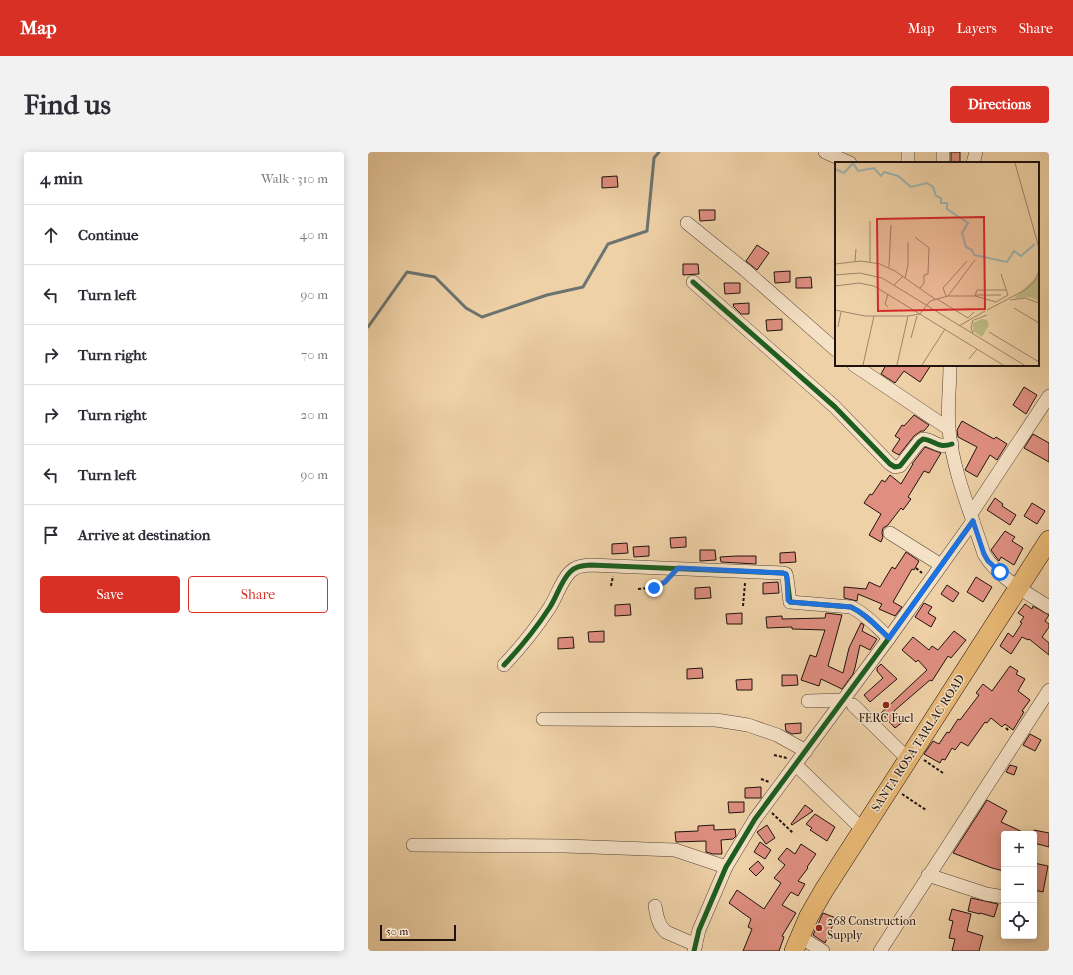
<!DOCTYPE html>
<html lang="en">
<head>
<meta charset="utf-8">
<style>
	body { margin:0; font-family:"IM FELL French Canon",serif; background:#f2f2f3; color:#2b2b33 }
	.controls { position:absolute; right:12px; bottom:12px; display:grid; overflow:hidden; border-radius:4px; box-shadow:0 2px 10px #0003 }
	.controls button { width:36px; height:36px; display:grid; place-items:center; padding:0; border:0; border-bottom:1px solid #e1e1e2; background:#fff; color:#2b2b33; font:20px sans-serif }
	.scale { position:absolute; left:12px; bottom:10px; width:76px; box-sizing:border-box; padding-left:4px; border:2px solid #1f130e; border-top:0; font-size:11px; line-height:14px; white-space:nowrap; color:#1f130e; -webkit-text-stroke:3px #f5e1c6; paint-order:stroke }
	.stop { position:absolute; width:12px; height:12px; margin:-9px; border:3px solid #1a73e8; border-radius:50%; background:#fff }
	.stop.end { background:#1a73e8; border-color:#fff; box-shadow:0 1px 4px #0008 }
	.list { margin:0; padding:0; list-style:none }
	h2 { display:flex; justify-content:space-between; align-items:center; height:52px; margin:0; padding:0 16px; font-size:17px }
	h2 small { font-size:13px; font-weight:400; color:#7c7c81 }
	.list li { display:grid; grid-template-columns:26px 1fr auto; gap:12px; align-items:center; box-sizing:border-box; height:60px; padding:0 16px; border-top:1px solid #e1e1e2 }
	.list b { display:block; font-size:15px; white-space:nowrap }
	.list em { font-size:13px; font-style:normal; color:#7c7c81 }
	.actions { display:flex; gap:8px; padding:12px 16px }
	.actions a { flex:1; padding:9px 0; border:1px solid #d93025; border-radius:4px; text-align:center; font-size:14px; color:#d93025 }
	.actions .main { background:#d93025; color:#fff }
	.icon { flex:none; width:22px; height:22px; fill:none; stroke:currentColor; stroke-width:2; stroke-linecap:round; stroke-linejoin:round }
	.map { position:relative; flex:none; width:681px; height:799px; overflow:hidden; border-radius:4px }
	header { display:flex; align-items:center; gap:24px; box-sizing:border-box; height:56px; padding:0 20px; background:#d93025; color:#fff }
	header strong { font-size:19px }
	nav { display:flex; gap:22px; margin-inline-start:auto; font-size:14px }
	.intro { display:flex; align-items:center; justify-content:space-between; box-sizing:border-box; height:96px; padding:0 24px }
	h1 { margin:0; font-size:28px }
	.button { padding:10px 18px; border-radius:4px; background:#d93025; color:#fff; font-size:14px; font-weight:700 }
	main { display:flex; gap:24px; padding:0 24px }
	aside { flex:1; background:#fff; border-radius:4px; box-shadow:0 2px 10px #0003 }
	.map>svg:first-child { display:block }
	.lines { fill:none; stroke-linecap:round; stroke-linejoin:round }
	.stream { stroke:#6b7470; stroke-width:3 }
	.building { fill:#df8e80; stroke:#1f130e }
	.minor-casing { stroke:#534234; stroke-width:14 }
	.highway-casing { stroke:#1f130e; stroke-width:20 }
	.path { stroke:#1f130e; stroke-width:2; stroke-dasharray:3 2; stroke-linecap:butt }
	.minor { stroke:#f5e1c6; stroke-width:13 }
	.highway { stroke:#e8b874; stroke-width:19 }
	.cycleway-casing { stroke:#f5e1c6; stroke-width:8 }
	.cycleway { stroke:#1b5e20; stroke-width:5 }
	.route { stroke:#1a73e8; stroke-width:5 }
	.poi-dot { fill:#8f2418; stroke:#f5e1c6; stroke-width:1.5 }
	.labels { text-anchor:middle; stroke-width:3; stroke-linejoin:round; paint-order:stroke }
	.poi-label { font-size:12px; fill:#1f130e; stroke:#f5e1c6 }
	.street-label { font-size:12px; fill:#1f130e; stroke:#f5e1c6 }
	.inset-river { fill:none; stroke:#9db5b1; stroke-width:2 }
	.inset-road { fill:none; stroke:#9c856a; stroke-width:1 }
	.view { fill:#d62828; fill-opacity:0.15; stroke:#d62828; stroke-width:2 }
	.inset-edge { fill:none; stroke:#1f130e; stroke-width:2 }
</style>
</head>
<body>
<header>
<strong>Map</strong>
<nav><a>Map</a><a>Layers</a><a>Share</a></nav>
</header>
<div class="intro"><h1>Find us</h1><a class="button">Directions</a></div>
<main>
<aside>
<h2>4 min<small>Walk · 310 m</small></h2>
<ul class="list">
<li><svg class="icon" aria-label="ahead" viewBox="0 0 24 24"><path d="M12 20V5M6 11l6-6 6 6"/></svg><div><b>Continue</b></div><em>40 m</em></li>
<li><svg class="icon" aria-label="left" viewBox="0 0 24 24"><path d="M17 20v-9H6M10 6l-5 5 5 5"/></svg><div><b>Turn left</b></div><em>90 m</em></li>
<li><svg class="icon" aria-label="right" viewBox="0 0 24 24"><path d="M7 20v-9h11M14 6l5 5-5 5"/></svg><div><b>Turn right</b></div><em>70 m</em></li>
<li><svg class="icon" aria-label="right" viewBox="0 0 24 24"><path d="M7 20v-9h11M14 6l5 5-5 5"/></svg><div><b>Turn right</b></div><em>20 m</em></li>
<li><svg class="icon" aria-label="left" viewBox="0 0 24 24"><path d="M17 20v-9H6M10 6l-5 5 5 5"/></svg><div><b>Turn left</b></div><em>90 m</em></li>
<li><svg class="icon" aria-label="arrive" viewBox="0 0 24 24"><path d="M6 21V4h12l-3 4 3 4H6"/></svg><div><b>Arrive at destination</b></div></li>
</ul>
<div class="actions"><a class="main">Save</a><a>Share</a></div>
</aside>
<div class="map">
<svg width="681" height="799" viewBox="0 0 681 799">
	<rect width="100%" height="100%" fill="#efd1a7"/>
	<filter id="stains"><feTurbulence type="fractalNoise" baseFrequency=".005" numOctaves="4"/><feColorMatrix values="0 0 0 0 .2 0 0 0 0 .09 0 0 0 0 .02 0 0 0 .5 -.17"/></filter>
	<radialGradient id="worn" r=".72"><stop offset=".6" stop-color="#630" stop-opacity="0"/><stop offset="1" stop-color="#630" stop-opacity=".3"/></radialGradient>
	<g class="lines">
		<!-- stream -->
		<path class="stream" d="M0,175L39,120L67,125L98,156L114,165L179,143L215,135L240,92L279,79L286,6L291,0"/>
	</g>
	<!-- building -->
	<g class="building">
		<rect x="583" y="0" width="9" height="11"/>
		<path d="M249,24L250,35L234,36V25Z"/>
		<path d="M331,58H347V68L332,69Z"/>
		<path d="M389,93L401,101L389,118L378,109Z"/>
		<path d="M315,112H330L331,122L315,123Z"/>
		<path d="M422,119V130L407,131L406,120Z"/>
		<path d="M443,125L444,136H428V126Z"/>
		<path d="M356,131H372V141L357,142Z"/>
		<path d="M381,151V162H373L366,155L365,152Z"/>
		<path d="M414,167V178L399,179L398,168Z"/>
		<path d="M518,213H563L552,230L536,219L527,231L513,222Z"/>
		<path d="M656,235L669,243L658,262L645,253Z"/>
		<path d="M546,263L561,273L556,279H553L546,284L531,303L524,299L532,287L527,284L534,273L536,274Z"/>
		<path d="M594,269L626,287L628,285L639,292L629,308L622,303L609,325L597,318L609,295L590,285L589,278Z"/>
		<path d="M665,282L681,291V310L656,296Z"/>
		<path d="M557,295L573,301L561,321L556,319L540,345L543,347L535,358L533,356L520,373L515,376L514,381L515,385L513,390L501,383L513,362L496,351L502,342L504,343L514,328L517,330L522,323L533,332L545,312H544Z"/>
		<path d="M627,346L635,352L634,354L648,363L642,373L619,358Z"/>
		<path d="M664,351L677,359L669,372L656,364Z"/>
		<path d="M637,379L647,385L644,389L655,396L646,413L633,405L631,409L623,398Z"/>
		<path d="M318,385V395L303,396L302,386Z"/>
		<path d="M259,391L260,401L244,402V392Z"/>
		<path d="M281,394V404L266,405L265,395Z"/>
		<path d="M332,398H347L348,408L332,409Z"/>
		<path d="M427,400L428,410L412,411V401Z"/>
		<path d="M538,400L551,409L546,418L544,417L525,450L534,455L527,464L511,457L514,452L490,442L489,449L476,446V435L498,437L501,430L512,435L524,415L527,417Z"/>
		<path d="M368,404H388V412L353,410L352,405Z"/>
		<path d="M608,425L624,435L615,450L599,440Z"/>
		<path d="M410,430L411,441L395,442V431Z"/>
		<path d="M579,433L591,441L585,450L573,442Z"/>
		<path d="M342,435L343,446L327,447V436Z"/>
		<path d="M556,451L564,455L560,461L568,466L563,475L547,465Z"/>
		<path d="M262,452L263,463L247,464V453Z"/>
		<path d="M657,452L664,457L665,454L681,463L677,469L681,472V475L674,485L681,491V503L661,487L660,488L654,485L643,502L632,494L640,481L645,485L654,471L652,470L656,465L650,461Z"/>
		<path d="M374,461V472H359L358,462Z"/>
		<path d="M458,461L474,463L460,514L475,521L481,496L493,471L496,473L494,479L509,487L502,498L492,493L487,516L485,522L474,537L453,527L451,534L433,528L442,503L448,505L457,478L424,477V475L399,476L398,465L414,464V467L457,466Z"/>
		<path d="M236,479V490H221L220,480Z"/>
		<path d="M586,479L598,488L583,506L580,504L564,529L562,528L526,559L536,569L527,576L513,561L559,518L550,508L548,510L534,498L545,485L561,498L564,494L570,498Z"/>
		<path d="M205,485L206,496L190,497V486Z"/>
		<path d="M513,512L529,527L502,550L496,543L515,526L509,519V516Z"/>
		<path d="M642,514L650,519L648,522L657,527L650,539L662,548L654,559L656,560L645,578L637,572L634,575L623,566L619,571L617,570L600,594L593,590L587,598L584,596L577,608L574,607L572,611L556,602L565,589L571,592L579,580L581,581L590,567L592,568L611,543L608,541L615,532L624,539Z"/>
		<path d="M334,516L335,526L319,527V517Z"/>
		<path d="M414,523H429L430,533L414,534Z"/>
		<path d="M384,527V538H369L368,528Z"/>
		<path d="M433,571V581L424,582L418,579L417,572Z"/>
		<path d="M662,582L673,588L667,599L655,593Z"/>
		<path d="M642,613L649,615L646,623L638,620Z"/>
		<path d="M393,635V646H377V636Z"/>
		<path d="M619,648L639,659L633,670L659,682H636V719L624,716L585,701Z"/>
		<path d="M360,650H376V660L361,661Z"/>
		<path d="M437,653L445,659L424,673L423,672Z"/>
		<path d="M447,662L467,675L459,689L442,678L444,676L438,672Z"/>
		<path d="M346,673V678L367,677L368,684L365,687L353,688L354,702H345L338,700V689L308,690L307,680L330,679V674Z"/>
		<path d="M399,673L407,686L398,692L389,680Z"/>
		<path d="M666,678L681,681V695L666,691Z"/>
		<path d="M392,690L403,698L397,707L386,700Z"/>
		<path d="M433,692L448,702L439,715L440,716L430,729L437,732L430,744L423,740L414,753L428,761L414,784L416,785L411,799H375L384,777L380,775L383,767L361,751L369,738L396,757L413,731L406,726L417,713L410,707L419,696L427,702Z"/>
		<path d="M390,709L396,716L388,724L381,717Z"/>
		<path d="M666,711L680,714L675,740L666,738Z"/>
		<path d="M603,746L630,752L626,765L612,761V762L600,759Z"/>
		<path d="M584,757L603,762L599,779L615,784L611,799H584L587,787L581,786L585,769L581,768Z"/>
		<path d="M455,761L468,766L457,791L445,783Z"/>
	</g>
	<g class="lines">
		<!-- minor casing -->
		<g class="minor-casing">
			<g id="minor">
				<path d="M457,0L482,11"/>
				<path d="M575,0V11"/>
				<path d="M540,11V0"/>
				<path d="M605,11L608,0"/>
				<path d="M319,71L377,118L468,198"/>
				<path d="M325,130L467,255L522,312L527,315L532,314L551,290L555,287C567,288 569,297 584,292"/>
				<path d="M486,213L581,277"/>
				<path d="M582,213C582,234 579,257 581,278C585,320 603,361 616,402C630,426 658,440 681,455"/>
				<path d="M603,362L681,244"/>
				<path d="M522,381L573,413"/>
				<path d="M136,513C153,495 169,475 182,455C189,444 193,429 202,420C208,414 214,414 222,413L415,421L418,422L419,426L422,450L483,455C498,462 509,475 521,486"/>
				<path d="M440,549L475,548"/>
				<path d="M485,553L540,607"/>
				<path d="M175,567L348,568L380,573L409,583L438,599"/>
				<path d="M428,613L494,677"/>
				<path d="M45,693L197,694L307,698L358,715"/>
				<path d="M560,723L618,742L636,745"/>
				<path d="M287,754C289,764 290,773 298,780L328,793"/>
				<path d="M432,785L455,799"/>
				<path d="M326,799L331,778L358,715L387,667L521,486L605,369"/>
				<path d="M512,799L681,538"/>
			</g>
		</g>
		<!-- highway casing -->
		<g class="highway-casing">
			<path id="highway" d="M426,799L441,764L456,738L681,388"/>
		</g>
		<!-- path -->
		<g class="path">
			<path d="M548,416L554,421"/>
			<path d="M243,434L245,424"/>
			<path d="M270,437C283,436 290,436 300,427"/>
			<path d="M375,454L377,431"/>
			<path d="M638,576L641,579"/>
			<path d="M406,603L419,606"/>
			<path d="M556,608L575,621"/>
			<path d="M393,627L401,630"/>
			<path d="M534,642L558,658"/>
			<path d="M404,661L425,681"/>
		</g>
		<!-- minor -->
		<use href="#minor" class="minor"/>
		<!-- highway -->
		<use href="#highway" class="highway"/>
		<!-- cycleway casing -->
		<g class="cycleway-casing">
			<g id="cycleway">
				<path d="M325,130L467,255L522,312L527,315L532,314L551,290L555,287C567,288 569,297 584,292"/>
				<path d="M136,513C153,495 169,475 182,455C189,444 193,429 202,420C208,414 214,414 222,413L415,421L418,422L419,426L422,450L483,455C498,462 509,475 521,486"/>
				<path d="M326,799L331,778L358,715L387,667L521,486L605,369"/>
			</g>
		</g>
		<!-- cycleway -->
		<use href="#cycleway" class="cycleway"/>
	</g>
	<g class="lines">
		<!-- route -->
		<path class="route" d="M286,436L297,430L310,416L415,421L418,422L419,426L420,448L422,450L483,455C498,462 509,475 521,486L605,369L616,402L620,409L632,420"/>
	</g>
	<!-- markers -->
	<g class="poi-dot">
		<circle cx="518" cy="553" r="4"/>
		<circle cx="451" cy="776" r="4"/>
	</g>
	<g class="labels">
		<!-- poi labels -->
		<g class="poi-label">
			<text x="518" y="570">FERC Fuel</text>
			<text x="459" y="773" text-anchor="start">268 Construction<tspan x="459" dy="14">Supply</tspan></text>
		</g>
		<!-- street labels -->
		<g class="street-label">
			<text transform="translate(550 591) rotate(-57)" y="4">SANTA ROSA-TARLAC ROAD</text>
		</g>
	</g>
	<!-- overview -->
	<g transform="translate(467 10)">
		<rect width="204" height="204" fill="#efd1a7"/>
		<path d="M204,113V139L195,135L179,136ZM147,157L152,158L154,163L147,175L138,169V161Z" fill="#beba84"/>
		<path class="inset-river" d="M0,7L9,11L18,1L23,9L39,6L46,14L49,10L63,14L76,25L92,21L98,25L101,34L106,36V41H112V47L133,61L127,71L131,85L137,88L139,93L172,100L179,89L186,94L200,82"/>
		<path class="inset-road" d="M180,1L204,86M35,59V100M80,75L94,86L93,112L89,113V121L85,126M20,99L21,87M0,102L26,99L45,102L60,109L100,137M54,105L56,63M0,113L25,111L47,116L189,203M70,116L73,103V80M59,123L68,114M0,124L24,121L39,124L168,203M140,133H166M111,134L108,126L132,99M113,134L140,98M140,134L142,128H172M102,137L133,156L139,150M175,138L190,136L204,141M53,145L50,142L53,132M179,146L204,161M0,148L30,154H73L85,152L95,139L113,134H140L161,140L173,133L166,112M152,148L190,128L199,120L204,109M139,158L152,153M124,164L150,149M3,165L6,150M154,170L204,200M138,171L136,166L138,158M76,176L82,154M134,197L142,187M28,203L39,154M62,203L73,154M87,203L110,167"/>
		<path class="view" d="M149,55L150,147L43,149L42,57Z"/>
		<rect width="204" height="204" class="inset-edge"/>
	</g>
	<rect width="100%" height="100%" filter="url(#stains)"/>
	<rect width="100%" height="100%" fill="url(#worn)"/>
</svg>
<div class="controls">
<button>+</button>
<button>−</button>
<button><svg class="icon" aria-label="locate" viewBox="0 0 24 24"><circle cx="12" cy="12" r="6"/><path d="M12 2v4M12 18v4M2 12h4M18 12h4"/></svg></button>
</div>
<div class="scale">50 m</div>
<div class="stop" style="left:632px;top:420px"></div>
<div class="stop end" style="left:286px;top:436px"></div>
</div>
</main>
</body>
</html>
